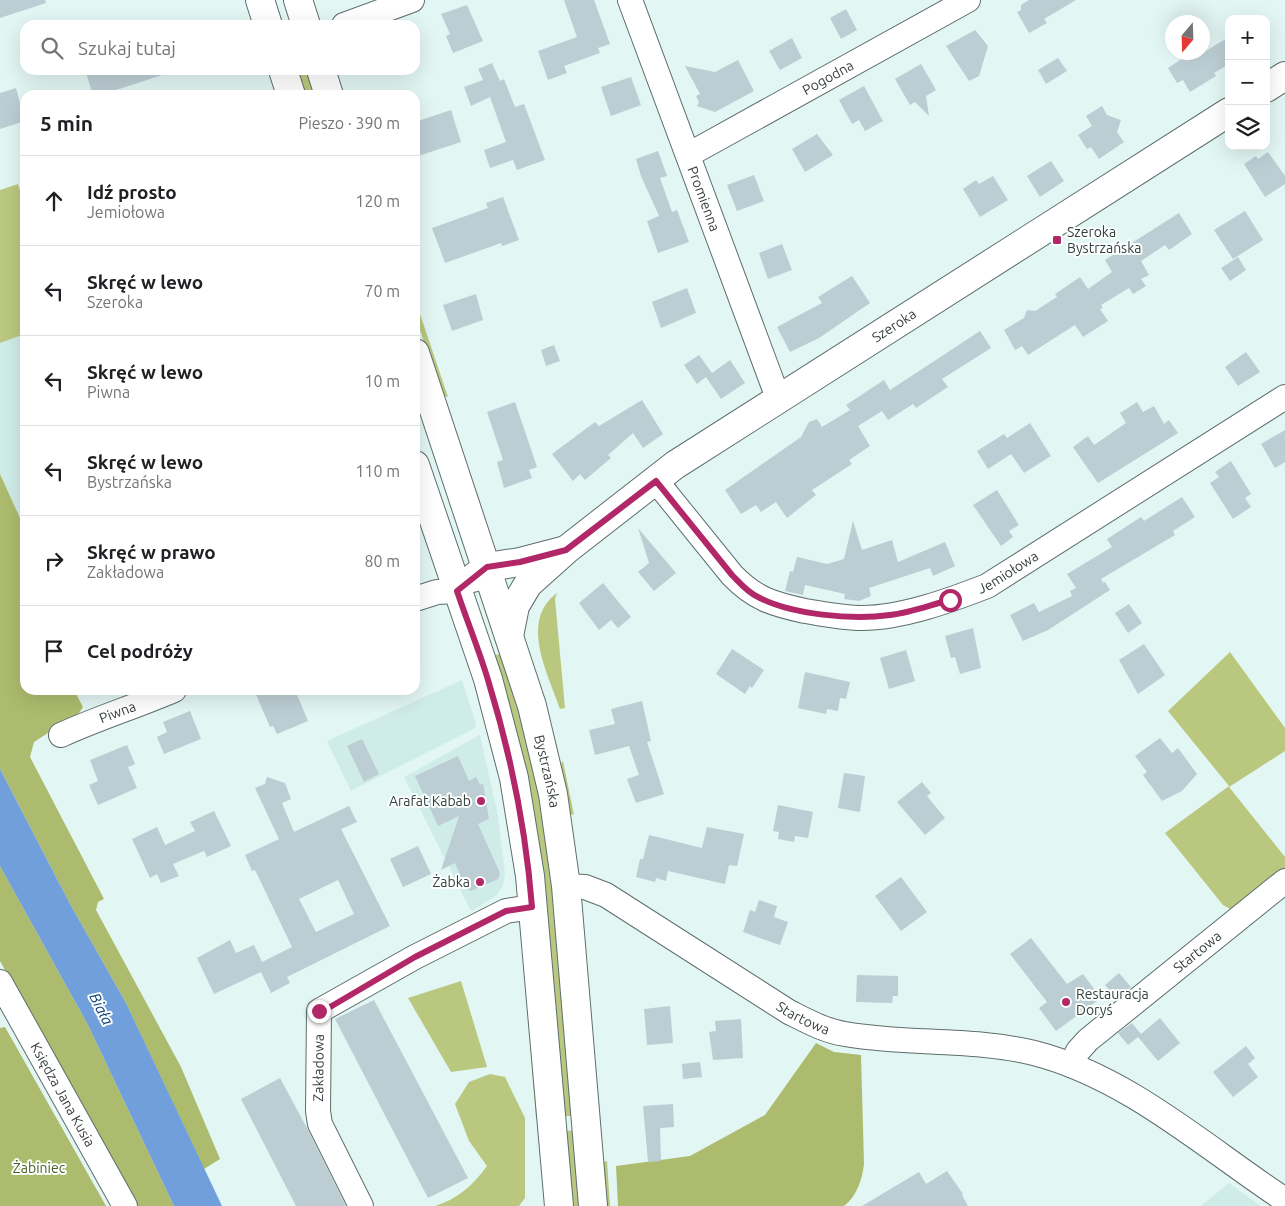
<!DOCTYPE html>
<html lang="pl">
<head>
<meta charset="utf-8">
<style>
	body { margin:0; font-family:Ubuntu,sans-serif; background:#f6f6f6; color:#202124 }
	.controls { position:absolute; right:15px; top:15px; display:grid; overflow:hidden; border-radius:10px; box-shadow:0 5px 20px #0002 }
	.controls button { width:45px; height:45px; display:grid; place-items:center; padding:0; border:0; border-bottom:1px solid #e0e0e0; background:#fff; color:#202124; font:25px sans-serif }
	.compass { position:absolute; left:1165px; top:15px; width:45px; height:45px; border-radius:50%; background:#fff; box-shadow:0 5px 20px #0002; rotate:199deg }
	.stop { position:absolute; width:15px; height:15px; margin:-11px; border:4px solid #b12767; border-radius:50%; background:#fff }
	.stop.end { background:#b12767; border-color:#fff; box-shadow:0 1px 5px #0008 }
	.list { margin:0; padding:0; list-style:none }
	h2 { display:flex; justify-content:space-between; align-items:center; height:65px; margin:0; padding:0 20px; font-size:21px }
	h2 small { font-size:16px; font-weight:400; color:#757577 }
	.list li { display:grid; grid-template-columns:32px 1fr auto; gap:15px; align-items:center; box-sizing:border-box; height:90px; padding:0 20px; border-top:1px solid #e0e0e0 }
	.list b { display:block; font-size:19px; white-space:nowrap }
	.list p { margin:0; font-size:16px; white-space:nowrap; color:#757577 }
	.list em { font-size:16px; font-style:normal; color:#757577 }
	.icon { flex:none; width:28px; height:28px; fill:none; stroke:currentColor; stroke-width:2; stroke-linecap:round; stroke-linejoin:round }
	.map { position:relative; flex:none; width:1285px; height:1206px; overflow:hidden }
	.search { position:absolute; background:#fff; box-shadow:0 5px 20px #0002; left:20px; top:20px; width:400px; height:55px; display:flex; align-items:center; gap:12px; box-sizing:border-box; padding:0 18px; border-radius:15px; color:#757577; font-size:19px }
	.panel { position:absolute; background:#fff; box-shadow:0 5px 20px #0002; left:20px; top:90px; width:400px; height:605px; border-radius:15px }
	.map>svg:first-child { display:block }
	.built { fill:#cfece8 }
	.green { fill:#bac87f }
	.forest { fill:#adbb6e }
	.water { fill:#709fdb }
	.building { fill:#bcced4; fill-rule:evenodd }
	.lines { fill:none; stroke-linecap:round; stroke-linejoin:round }
	.street-casing { stroke:#5d6e6c; stroke-width:26 }
	.secondary-casing { stroke:#5d6e6c; stroke-width:30 }
	.street { stroke:#fff; stroke-width:24 }
	.secondary { stroke:#fff; stroke-width:28 }
	.route { stroke:#b12767; stroke-width:6 }
	.poi-dot { fill:#b12767; stroke:#fbfffe; stroke-width:2 }
	.labels { text-anchor:middle; stroke-width:4; stroke-linejoin:round; paint-order:stroke }
	.street-label { font-size:14px; fill:#363e3d; stroke:#fbfffe }
	.poi-label { font-size:14px; fill:#363e3d; stroke:#fbfffe; text-anchor:start }
	.park-label { font-size:14px; fill:#525b23; stroke:#fbfffe }
	.water-label { font-size:15px; font-style:italic; fill:#0d3e74; stroke:#fbfffe }
</style>
</head>
<body>
<div class="map">
<svg width="1285" height="1206" viewBox="0 0 1285 1206">
	<rect width="100%" height="100%" fill="#e2f6f3"/>
	<!-- built -->
	<g class="built">
		<path d="M25,334V529L0,474V343Z"/>
		<path d="M462,680L476,724L475,728L351,791L327,741Z"/>
		<path d="M480,735L498,816L505,874L503,885L496,896L471,911L404,777Z"/>
		<path d="M1229,1183L1261,1206H1201Z"/>
	</g>
	<!-- green -->
	<g class="green">
		<path d="M297,70H309L317,95H305Z"/>
		<path d="M18,184L23,200L25,199V334L0,343V190Z"/>
		<path d="M420,314L448,397L442,396L416,318Z"/>
		<path d="M557,593L555,599L565,708L560,709C548,673 519,621 557,593Z"/>
		<path d="M1230,652L1285,728V751L1229,787L1285,857V875L1232,910L1223,905L1165,833L1229,786L1168,711Z"/>
		<path d="M503,653L530,743L549,846L574,1116H565C555,1014 551,904 532,803C523,752 508,704 492,656Z"/>
		<path d="M563,761L574,815L568,813L559,766Z"/>
		<path d="M522,936L542,1119H536Z"/>
		<path d="M461,981L487,1067L451,1072L408,998Z"/>
		<path d="M490,1074L505,1077L525,1118V1198L519,1206H435C458,1199 473,1185 487,1166L469,1141L455,1104L469,1082Z"/>
		<path d="M576,1130L582,1206H573L566,1131Z"/>
		<path d="M607,1161L610,1206H606L602,1163Z"/>
	</g>
	<!-- forest -->
	<g class="forest">
		<path d="M0,474L25,529V690H74L83,707L79,713L34,742L30,757L104,899L98,902L96,910L181,1067L220,1159L204,1169L126,1003L70,904L0,769Z"/>
		<path d="M0,866L88,1025L174,1206H134L0,961Z"/>
		<path d="M5,1027L106,1206H0V1028Z"/>
		<path d="M816,1043L834,1052L861,1055L864,1164C862,1180 857,1196 844,1206H618L616,1166L690,1156L765,1115Z"/>
	</g>
	<!-- water -->
	<path class="water" d="M0,769L70,904L126,1003L222,1206H174L88,1025L0,866Z"/>
	<!-- building -->
	<g class="building">
		<path d="M0,0H45L46,3L0,18Z"/>
		<path d="M564,0H594L610,44L598,48L600,53L564,66L567,73L548,80L538,51L577,37Z"/>
		<path d="M1029,0H1076L1044,19L1047,23L1029,33L1017,12L1021,10V5Z"/>
		<path d="M467,5L483,41L453,53L446,36L450,34L441,14Z"/>
		<path d="M846,9L857,30L841,39L830,18Z"/>
		<path d="M975,30L988,46L979,76L969,81L946,46Z"/>
		<path d="M1229,37V64L1214,73L1216,76L1190,92L1183,80L1177,83L1168,68L1192,52H1204Z"/>
		<path d="M792,38L802,58L780,70L769,51Z"/>
		<path d="M1058,58L1067,71L1046,84L1038,70Z"/>
		<path d="M738,60L754,91L715,112L697,106L699,102L696,96L700,94L685,66L715,72Z"/>
		<path d="M492,63L500,81L504,79L515,107L524,104L545,160L517,170L513,160L490,168L484,150L506,142L490,97L471,106L464,87L483,80L478,69Z"/>
		<path d="M921,64L936,90L926,96L929,116L915,102L910,105L895,79Z"/>
		<path d="M85,70H168V73L101,95H93Z"/>
		<path d="M631,77L641,105L611,116L601,87Z"/>
		<path d="M864,86L883,121L865,131L859,120L852,124L839,100Z"/>
		<path d="M16,88L25,121L0,129V93Z"/>
		<path d="M1102,106L1107,115L1121,120L1117,132L1124,142L1099,159L1091,147L1087,149L1078,135L1092,126L1086,116Z"/>
		<path d="M451,110L461,142L415,157V122Z"/>
		<path d="M817,134L833,155L805,172L792,149Z"/>
		<path d="M658,151L667,176L660,178L672,212L677,210L689,242L658,253L647,221L659,216L641,176L636,159Z"/>
		<path d="M1268,152L1285,176V184L1265,197L1244,164L1256,156L1258,159Z"/>
		<path d="M1051,161L1064,181L1040,197L1027,176Z"/>
		<path d="M754,175L764,201L737,211L727,185Z"/>
		<path d="M993,176L1008,200L980,217L963,189L976,180L979,184Z"/>
		<path d="M503,197L519,240L502,246L501,243L445,263L432,228L488,208L486,203Z"/>
		<path d="M1245,211L1263,240L1233,259L1214,230Z"/>
		<path d="M1179,213L1192,234L1169,250L1165,245L1141,261L1149,275L1141,279L1146,286L1133,294L1129,288L1101,305L1103,308L1100,309L1108,321L1083,337L1075,325L1028,355L1022,346L1015,350L1004,330L1024,318L1027,310L1035,311L1057,297L1055,294L1080,277L1088,289L1112,272L1105,260Z"/>
		<path d="M782,244L792,270L768,279L759,253Z"/>
		<path d="M1238,257L1246,270L1230,281L1221,268Z"/>
		<path d="M852,276L870,303L819,338L790,352L777,327L822,303L818,297Z"/>
		<path d="M687,288L696,313L661,328L652,302Z"/>
		<path d="M476,294L483,320L452,331L443,305Z"/>
		<path d="M980,331L991,348L942,379L948,387L916,408L913,404L888,420L882,411L858,426L870,446L849,460L852,464L812,490L816,495L787,518L776,502L761,512L756,505L741,514L725,490L801,437L809,422L817,419L822,427L850,410L846,405L884,380L890,390Z"/>
		<path d="M554,345L560,361L546,366L541,350Z"/>
		<path d="M1246,352L1260,372L1238,386L1225,367Z"/>
		<path d="M699,355L712,373L730,360L745,383L721,399L706,377L697,384L684,365Z"/>
		<path d="M642,400L663,434L643,448L633,433L608,455L611,458L585,480L580,474L573,481L552,454L595,422L599,426Z"/>
		<path d="M515,402L537,467L529,470L532,478L504,488L497,462L503,460L487,412Z"/>
		<path d="M1137,402L1143,412L1154,406L1164,424L1169,420L1178,433L1098,483L1073,447L1088,436L1094,445L1126,423L1120,413Z"/>
		<path d="M1030,423L1051,456L1024,473L1011,454L988,469L977,451L1004,434L1007,438Z"/>
		<path d="M1285,430V462L1275,468L1261,444Z"/>
		<path d="M1231,461L1251,494L1245,498L1251,507L1233,519L1210,483L1219,477L1215,472Z"/>
		<path d="M997,490L1019,525L1009,531L1013,537L1001,546L973,505Z"/>
		<path d="M1182,497L1195,517L1173,531L1175,535L1101,579L1103,582L1101,583L1105,582L1110,590L1048,630L1023,641L1010,615L1034,603L1039,612L1072,596L1070,591L1076,588L1067,574L1112,547L1107,539L1141,517L1144,521Z"/>
		<path d="M853,521L862,550L892,540L898,562L945,542L955,566L933,576L930,568L869,588L871,596L859,601L844,599L845,594L805,585L803,595L785,591L790,571L793,572L797,557L827,564L844,559Z"/>
		<path d="M638,528L676,573L654,591L638,572L649,563Z"/>
		<path d="M603,583L631,617L618,628L611,620L599,630L579,603Z"/>
		<path d="M1129,604L1142,623L1128,633L1115,613Z"/>
		<path d="M973,628L981,668L960,674L955,657L951,658L945,636Z"/>
		<path d="M1144,644L1165,675L1138,694L1119,660Z"/>
		<path d="M732,649L764,670L752,688L750,686L745,694L716,674Z"/>
		<path d="M906,650L915,681L889,689L880,658Z"/>
		<path d="M805,672L850,682L846,699L840,698L838,711L827,709L826,714L798,708Z"/>
		<path d="M254,690H295L308,721L277,734L273,726L270,727Z"/>
		<path d="M642,701L651,741L647,742L664,794L636,803L627,779L639,775L629,746L595,755L589,730L615,724L611,709Z"/>
		<path d="M190,711L201,739L164,754L157,737L167,732L163,722Z"/>
		<path d="M1160,738L1172,753L1178,748L1197,774L1182,791L1162,801L1143,775L1147,772L1135,756Z"/>
		<path d="M362,739L379,774L364,782L347,746Z"/>
		<path d="M127,745L135,764L128,767L137,788L98,805L89,785L98,781L90,760Z"/>
		<path d="M458,756L469,781L476,777L480,785L483,783L489,819L478,824L500,873L498,879L471,891L466,889L455,863L441,870L459,816L438,826L415,776Z"/>
		<path d="M844,773L865,776L860,812L838,808Z"/>
		<path d="M267,777L285,783L291,799L282,803L294,832L349,806L357,822L341,829L390,926L287,977L290,983L271,993L261,972L214,994L197,958L230,940L236,953L254,945L262,962L292,947L255,870L252,871L245,855L279,839L255,788L265,784ZM338,880L354,914L316,932L299,899Z"/>
		<path d="M922,782L931,793L927,796L945,818L925,835L897,802Z"/>
		<path d="M778,805L813,812L808,838L795,836L794,842L778,839L779,832L773,831Z"/>
		<path d="M214,811L231,846L207,857L204,851L173,864L179,876L161,883L157,874L150,878L132,839L157,827L165,845L195,831L190,822Z"/>
		<path d="M707,827L744,834L737,866L729,865L725,884L668,871L666,881L656,878L655,882L636,877L640,859H643L649,835L702,848Z"/>
		<path d="M418,846L431,874L403,887L390,859Z"/>
		<path d="M901,877L927,912L901,931L875,896Z"/>
		<path d="M759,900L777,906L774,917L788,922L780,945L743,932L750,910L755,912Z"/>
		<path d="M1031,938L1067,984L1083,974L1101,998L1056,1031L1039,1008L1047,1002L1010,954Z"/>
		<path d="M1119,973L1131,987L1116,999L1105,985Z"/>
		<path d="M857,975L898,976V996H893L892,1003L856,1002Z"/>
		<path d="M374,1000L468,1178L428,1198L335,1019Z"/>
		<path d="M670,1006L673,1043L647,1045L644,1009Z"/>
		<path d="M1160,1018L1180,1043L1158,1061L1138,1037L1128,1045L1118,1033L1132,1023L1141,1034Z"/>
		<path d="M741,1019L743,1058L713,1060L709,1032L716,1031L715,1021Z"/>
		<path d="M1246,1046L1255,1058L1248,1064L1258,1077L1233,1097L1213,1072Z"/>
		<path d="M700,1062L702,1077L683,1079L682,1064Z"/>
		<path d="M280,1078L308,1130L346,1206H296L241,1099Z"/>
		<path d="M673,1104L674,1127L660,1128L661,1161L648,1162L643,1106Z"/>
		<path d="M947,1171L963,1194L962,1195L968,1206H862L919,1172L926,1184Z"/>
	</g>
	<g class="lines">
		<!-- street casing -->
		<g class="street-casing">
			<g id="street">
				<path id="s1" d="M630,0L778,398"/>
				<path d="M344,25L412,0"/>
				<path id="s2" d="M688,155L968,0"/>
				<path id="s3" d="M656,481L732,575C755,599 773,604 805,611C824,614 843,618 862,618C902,618 951,600 987,586L1285,397"/>
				<path d="M415,599L437,592L457,591"/>
				<path id="s4" d="M61,735C98,718 137,706 174,690"/>
				<path id="s5" d="M566,886L585,887L606,895L789,1012C807,1021 825,1031 845,1034C908,1045 972,1038 1034,1053C1128,1077 1206,1148 1285,1200"/>
				<path id="s6" d="M0,982L125,1206"/>
				<path id="s7" d="M1071,1065L1078,1051L1088,1040L1285,881"/>
				<path id="s8" d="M361,1206L320,1124L318,1111L319,1011L415,957L506,911L532,907"/>
			</g>
		</g>
		<!-- secondary casing -->
		<g class="secondary-casing">
			<g id="secondary">
				<path d="M260,0L268,25"/>
				<path d="M298,0L306,25"/>
				<path d="M283,70L291,95"/>
				<path d="M321,70L329,95"/>
				<path d="M1266,88L1285,76"/>
				<path id="s9" d="M415,353L532,706L553,794L566,886L593,1206"/>
				<path d="M415,465L488,679L514,778L530,876L559,1206"/>
				<path d="M473,578L487,567L520,562L562,551"/>
				<path id="s10" d="M509,636L515,606L528,584L566,550L675,465L1229,112"/>
			</g>
		</g>
		<!-- street -->
		<use href="#street" class="street"/>
		<!-- secondary -->
		<use href="#secondary" class="secondary"/>
	</g>
	<g class="lines">
		<!-- route -->
		<path class="route" d="M319,1011L325,1010L415,957L506,911L532,907C526,830 511,755 488,680C479,650 467,621 457,591L487,567L520,562L566,550L656,481L732,575C740,583 747,592 758,597C792,615 852,620 890,615C910,613 930,605 950,600"/>
	</g>
	<!-- markers -->
	<g class="poi-dot">
		<rect x="1052" y="235" width="10" height="10" rx="2.5"/>
		<circle cx="481" cy="801" r="5"/>
		<circle cx="480" cy="882" r="5"/>
		<circle cx="1066" cy="1002" r="5"/>
	</g>
	<g class="labels">
		<!-- street labels -->
		<g class="street-label">
			<text dy="5" stroke="none"><textPath href="#s2" startOffset="160">Pogodna</textPath></text>
			<text dy="5" stroke="none"><textPath href="#s1" startOffset="212">Promienna</textPath></text>
			<text dy="5" stroke="none"><textPath href="#s10" startOffset="505">Szeroka</textPath></text>
			<text dy="5" stroke="none"><textPath href="#s3" startOffset="416">Jemiołowa</textPath></text>
			<text dy="5" stroke="none"><textPath href="#s4" startOffset="61">Piwna</textPath></text>
			<text dy="5" stroke="none"><textPath href="#s9" startOffset="439">Bystrzańska</textPath></text>
			<text dy="5" stroke="none"><textPath href="#s7" startOffset="171">Startowa</textPath></text>
			<text dy="5" stroke="none"><textPath href="#s5" startOffset="274">Startowa</textPath></text>
			<text dy="5" stroke="none"><textPath href="#s8" startOffset="148">Zakładowa</textPath></text>
			<text dy="5" stroke="none"><textPath href="#s6" startOffset="129">Księdza Jana Kusia</textPath></text>
		</g>
		<!-- poi labels -->
		<g class="poi-label">
			<text x="1067" y="237">Szeroka<tspan x="1067" dy="16">Bystrzańska</tspan></text>
			<text x="471" y="806" text-anchor="end">Arafat Kabab</text>
			<text x="470" y="887" text-anchor="end">Żabka</text>
			<text x="1076" y="999">Restauracja<tspan x="1076" dy="16">Doryś</tspan></text>
		</g>
		<!-- park labels -->
		<g class="park-label">
			<text x="39" y="1173">Żabiniec</text>
		</g>
		<!-- water labels -->
		<g class="water-label">
			<text transform="translate(101 1009) rotate(63)" y="5">Biała</text>
		</g>
	</g>
</svg>
<div class="controls">
<button>+</button>
<button>−</button>
<button><svg class="icon" aria-label="layers" viewBox="0 0 24 24"><path d="M12 4l9 5-9 5-9-5zM3 14l9 5 9-5"/></svg></button>
</div>
<svg class="compass" viewBox="-18 -18 36 36"><path d="M0-13l5 13h-10z" fill="#e53935"/><path d="M0 13l5-13h-10z" fill="#757577"/></svg>
<div class="stop" style="left:950px;top:600px"></div>
<div class="stop end" style="left:319px;top:1011px"></div>
<div class="search"><svg class="icon" aria-label="search" viewBox="0 0 24 24"><circle cx="10" cy="10" r="6"/><path d="M15 15l6 6"/></svg>Szukaj tutaj</div>
<section class="panel">
<h2>5 min<small>Pieszo · 390 m</small></h2>
<ul class="list">
<li><svg class="icon" aria-label="ahead" viewBox="0 0 24 24"><path d="M12 20V5M6 11l6-6 6 6"/></svg><div><b>Idź prosto</b><p>Jemiołowa</p></div><em>120 m</em></li>
<li><svg class="icon" aria-label="left" viewBox="0 0 24 24"><path d="M17 20v-9H6M10 6l-5 5 5 5"/></svg><div><b>Skręć w lewo</b><p>Szeroka</p></div><em>70 m</em></li>
<li><svg class="icon" aria-label="left" viewBox="0 0 24 24"><path d="M17 20v-9H6M10 6l-5 5 5 5"/></svg><div><b>Skręć w lewo</b><p>Piwna</p></div><em>10 m</em></li>
<li><svg class="icon" aria-label="left" viewBox="0 0 24 24"><path d="M17 20v-9H6M10 6l-5 5 5 5"/></svg><div><b>Skręć w lewo</b><p>Bystrzańska</p></div><em>110 m</em></li>
<li><svg class="icon" aria-label="right" viewBox="0 0 24 24"><path d="M7 20v-9h11M14 6l5 5-5 5"/></svg><div><b>Skręć w prawo</b><p>Zakładowa</p></div><em>80 m</em></li>
<li><svg class="icon" aria-label="arrive" viewBox="0 0 24 24"><path d="M6 21V4h12l-3 4 3 4H6"/></svg><div><b>Cel podróży</b></div></li>
</ul>
</section>
</div>
</body>
</html>
